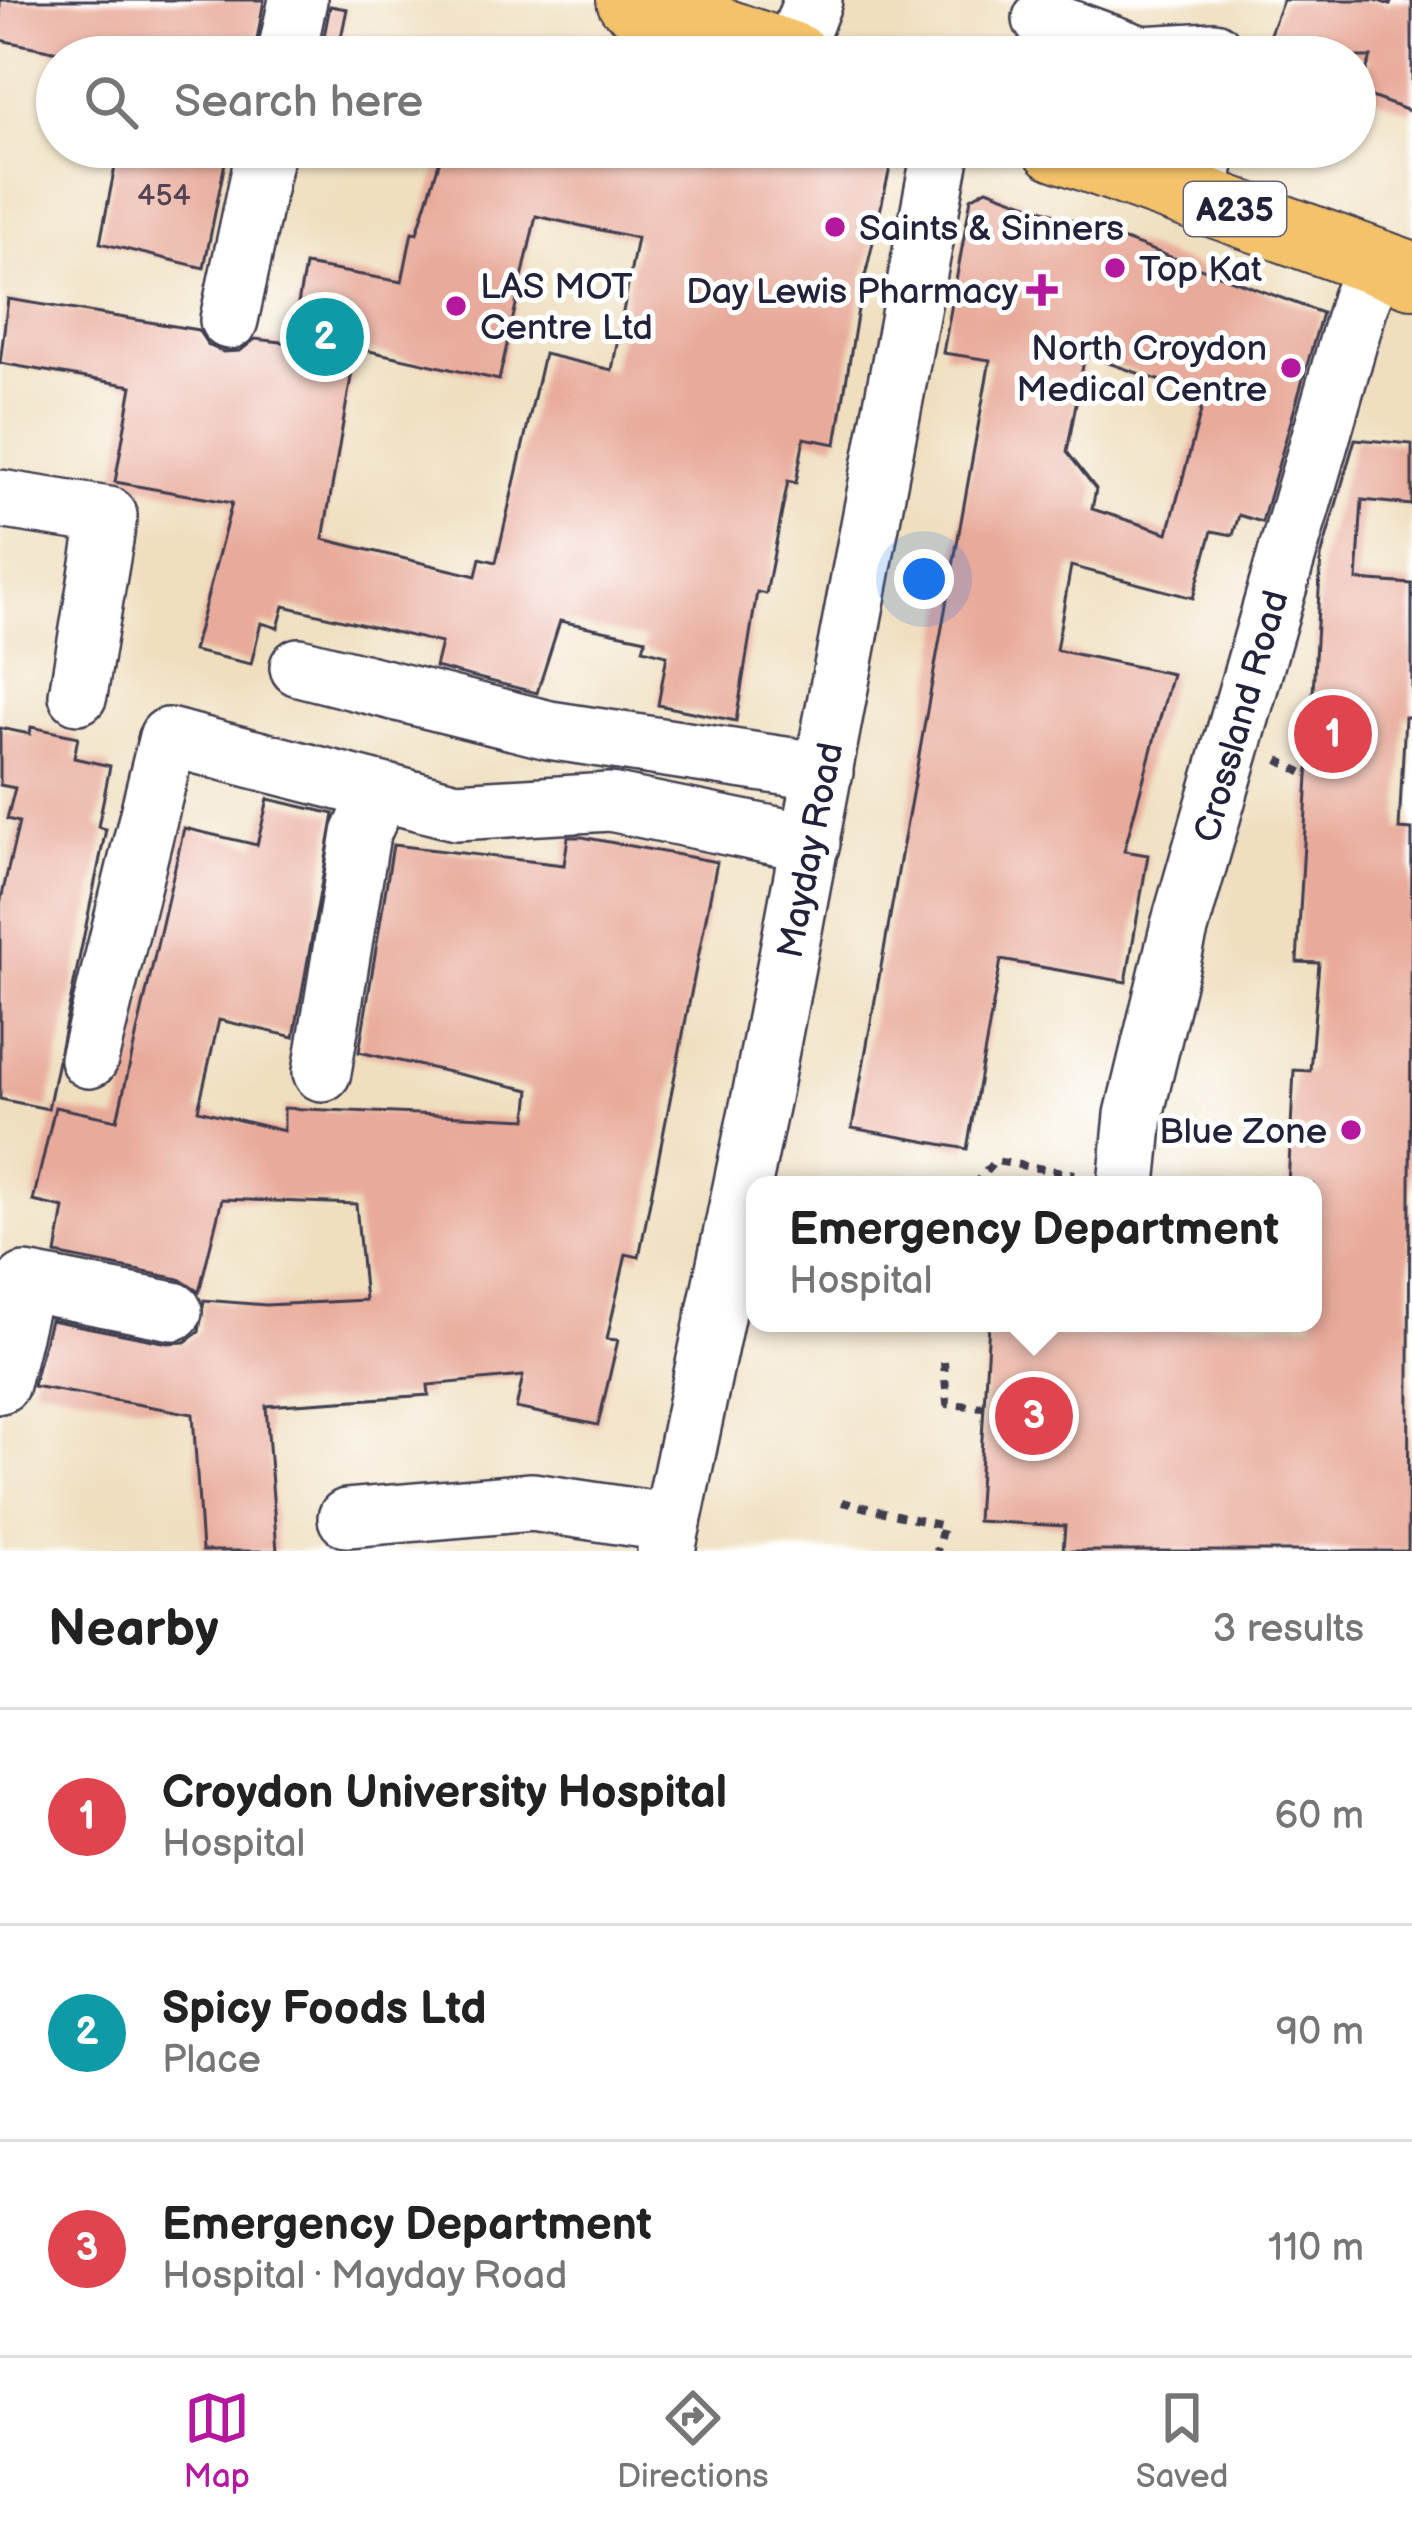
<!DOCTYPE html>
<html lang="en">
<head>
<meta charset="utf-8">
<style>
	body { margin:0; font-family:"Balsamiq Sans",sans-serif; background:#f6f6f6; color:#222 }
	.you { position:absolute; left:924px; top:579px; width:42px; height:42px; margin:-30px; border:9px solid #fff; border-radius:50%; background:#1a73e8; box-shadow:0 0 0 18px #1a73e833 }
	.badge { display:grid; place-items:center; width:78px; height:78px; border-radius:50%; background:#b5179e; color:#fff; font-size:39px; font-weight:700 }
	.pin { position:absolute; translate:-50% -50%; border:6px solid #fff; box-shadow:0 3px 12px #0006 }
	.popup { position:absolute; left:746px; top:1176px; width:576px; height:156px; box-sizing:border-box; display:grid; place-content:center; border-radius:24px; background:#fff; filter:drop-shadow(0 3px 9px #0005); font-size:39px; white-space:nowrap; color:#767676 }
	.popup b { font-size:45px; color:#222 }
	.popup::after { content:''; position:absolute; left:50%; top:100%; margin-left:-24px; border:24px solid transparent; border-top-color:#fff }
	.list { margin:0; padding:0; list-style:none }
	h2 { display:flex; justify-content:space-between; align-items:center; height:156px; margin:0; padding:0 48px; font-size:51px }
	h2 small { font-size:39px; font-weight:400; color:#767676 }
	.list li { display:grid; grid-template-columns:78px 1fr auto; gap:36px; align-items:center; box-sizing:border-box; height:216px; padding:0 48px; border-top:3px solid #e0e0e0 }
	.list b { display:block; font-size:45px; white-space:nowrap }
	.list p { margin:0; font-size:39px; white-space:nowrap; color:#767676 }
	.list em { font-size:39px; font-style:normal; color:#767676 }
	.icon { flex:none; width:66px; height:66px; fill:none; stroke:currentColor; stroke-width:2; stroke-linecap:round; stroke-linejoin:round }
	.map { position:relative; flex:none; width:1412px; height:1551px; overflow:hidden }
	.search { position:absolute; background:#fff; box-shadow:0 3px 9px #0004; left:36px; right:36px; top:36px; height:132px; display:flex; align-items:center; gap:30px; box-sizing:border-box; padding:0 42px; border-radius:66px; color:#767676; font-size:45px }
	.sheet { height:804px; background:#fff }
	nav { display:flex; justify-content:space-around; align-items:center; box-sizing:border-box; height:168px; border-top:3px solid #e0e0e0; background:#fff; font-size:33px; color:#767676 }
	nav a { display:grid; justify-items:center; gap:6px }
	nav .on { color:#b5179e }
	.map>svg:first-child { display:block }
	.building { fill:#e8aa9a; fill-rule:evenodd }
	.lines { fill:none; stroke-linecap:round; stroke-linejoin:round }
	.minor-casing { stroke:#413e4f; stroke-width:62 }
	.major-casing { stroke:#413e4f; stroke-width:70 }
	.path { stroke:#413e4f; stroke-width:8; stroke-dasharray:9 9; stroke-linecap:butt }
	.minor { stroke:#fff; stroke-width:57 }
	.major { stroke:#f4c26a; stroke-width:66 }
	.poi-dot { fill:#b5179e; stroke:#fff; stroke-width:4.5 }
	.labels { text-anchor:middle; stroke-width:10; stroke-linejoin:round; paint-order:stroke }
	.number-label { font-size:30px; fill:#544453 }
	.shield { fill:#fff; stroke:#646476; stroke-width:3 }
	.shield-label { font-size:33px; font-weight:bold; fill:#22223b }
	.poi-label { font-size:36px; fill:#22223b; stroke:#fff; text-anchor:start }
	.street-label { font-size:36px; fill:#22223b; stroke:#fff }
</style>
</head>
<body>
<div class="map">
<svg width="1412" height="1551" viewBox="0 0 1412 1551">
	<rect width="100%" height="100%" fill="#fff"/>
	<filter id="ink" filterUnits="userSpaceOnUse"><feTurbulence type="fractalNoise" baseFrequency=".00833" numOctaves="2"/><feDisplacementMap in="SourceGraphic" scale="24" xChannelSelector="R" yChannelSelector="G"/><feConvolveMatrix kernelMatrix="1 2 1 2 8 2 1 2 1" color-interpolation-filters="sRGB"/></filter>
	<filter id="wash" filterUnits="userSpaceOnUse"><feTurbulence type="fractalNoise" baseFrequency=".004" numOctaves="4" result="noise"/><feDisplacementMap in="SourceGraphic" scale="48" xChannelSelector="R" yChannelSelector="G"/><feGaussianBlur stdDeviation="2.7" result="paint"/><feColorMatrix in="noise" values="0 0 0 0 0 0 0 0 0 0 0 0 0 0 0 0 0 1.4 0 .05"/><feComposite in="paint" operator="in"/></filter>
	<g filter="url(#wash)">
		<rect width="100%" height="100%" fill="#efdfbf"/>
		<g id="blocks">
			<!-- building -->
			<g class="building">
				<path d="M0,0H264L254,57H82L0,40Z"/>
				<path d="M1283,0H1376L1390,5L1392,0H1412V112L1358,92L1371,57H1261Z"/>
				<path d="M330,6L347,9L337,57H320Z"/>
				<path d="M119,147H228L204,268L100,243Z"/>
				<path d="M444,147H863L882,154L890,168L859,303L836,444L804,438L796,483L788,481L766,594L757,592L736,721L658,705L667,655L643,649L646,639L560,621L537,693L435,667L441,643L284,606L278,628L261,623L251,664L193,651L232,503L115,482L132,386L0,363L8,299L198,330L208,345L223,352L240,351L255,339L291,343L305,265L402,282L412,232L417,233ZM536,216L637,238L612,370L544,354L496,562L480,558L476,576L323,539L356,348L499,380Z"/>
				<path d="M987,189L1322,313L1262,522L1239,515L1233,535L1212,531L1193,598L1071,566L1056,650L1172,674L1124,851L1148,855L1126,982L1001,960L967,1149L852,1128L990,360L943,353L971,198ZM1085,355L1205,396L1168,533L1092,509L1096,489L1067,452Z"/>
				<path d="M1355,439L1412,444V505L1362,500L1357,580L1412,584V717H1405L1399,829L1412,830L1408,1551H1063L1065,1526L977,1521L989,1323H1313V1185H1288L1294,1070L1310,1071L1319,963L1297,962L1321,557Z"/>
				<path d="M31,727L78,737L74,758L110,766L98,827L106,829L48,1109L0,1099V904L19,822L7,819L15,788L0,785V728L30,734Z"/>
				<path d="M268,799L334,814L294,1037L219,1020L198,1110L284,1131V1108L527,1119L530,1090L359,1052L393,845L564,865L568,837H582L717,862L639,1257L626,1254L607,1339L618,1340L598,1425L516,1408L523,1376L428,1385L429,1395L266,1406L277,1551H202L193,1414L33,1386L50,1320L168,1343L185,1342L199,1332L204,1300L266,1305L365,1300L356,1204L222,1199L199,1292L179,1279L56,1254L64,1208L33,1201L55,1107L117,1120L184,828L257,845Z"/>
			</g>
		</g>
	</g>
	<g filter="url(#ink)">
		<use href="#blocks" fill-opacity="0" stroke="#413e4f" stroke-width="3"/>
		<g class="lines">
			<!-- minor casing -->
			<g class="minor-casing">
				<g id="minor">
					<path d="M1042,19L1141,55L1214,51"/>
					<path d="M792,56L813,0"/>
					<path d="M286,57L298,0"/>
					<path d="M1199,196L1208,147"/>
					<path d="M229,320L266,147"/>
					<path d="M0,499L108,516L78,695"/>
					<path d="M299,667L549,730L824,772"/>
					<path d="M89,1059L168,737L456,811L610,802L811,843"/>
					<path d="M322,1072L361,834L380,792"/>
					<path d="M1127,1185L1134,1115L1179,929L1360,301L1377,262"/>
					<path d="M0,1384L25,1282L173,1311"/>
					<path d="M347,1518L532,1502L672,1523"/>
					<path d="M666,1551L762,1092L942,147"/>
				</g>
			</g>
			<!-- major casing -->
			<g class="major-casing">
				<g id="major">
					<path d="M630,0L796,57"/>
					<path d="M1056,147L1412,275"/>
				</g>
			</g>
			<!-- path -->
			<g class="path">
				<path d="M1278,760L1307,775"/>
				<path d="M974,1185L995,1161L1075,1174"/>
				<path d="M944,1362L947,1404L984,1407"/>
				<path d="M842,1502L943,1526L937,1551"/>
			</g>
			<!-- minor -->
			<use href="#minor" class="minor"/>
			<!-- major -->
			<use href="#major" class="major"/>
		</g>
	</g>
	<!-- markers -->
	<g class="poi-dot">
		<circle cx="835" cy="227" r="12"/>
		<circle cx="1115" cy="268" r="12"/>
		<path d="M1036 272h12v12h12v12h-12v12h-12v-12h-12v-12h12z"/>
		<circle cx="456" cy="306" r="12"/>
		<circle cx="1291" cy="368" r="12"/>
		<circle cx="1351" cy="1130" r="12"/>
	</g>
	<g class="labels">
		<!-- number labels -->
		<g class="number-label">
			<text x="164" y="205">454</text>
		</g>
		<!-- shield labels -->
		<rect class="shield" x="1184" y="182" width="102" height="54" rx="9"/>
		<g class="shield-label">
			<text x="1235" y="221">A235</text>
		</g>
		<!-- poi labels -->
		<g class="poi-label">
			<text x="859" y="240">Saints &amp; Sinners</text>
			<text x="1139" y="281">Top Kat</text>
			<text x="480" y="298">LAS MOT<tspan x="480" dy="41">Centre Ltd</tspan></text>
			<text x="1018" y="303" text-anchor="end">Day Lewis Pharmacy</text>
			<text x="1267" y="360" text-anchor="end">North Croydon<tspan x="1267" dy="41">Medical Centre</tspan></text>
			<text x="1327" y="1143" text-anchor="end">Blue Zone</text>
		</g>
		<!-- street labels -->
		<g class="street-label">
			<text transform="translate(1240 716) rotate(-74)" y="13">Crossland Road</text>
			<text transform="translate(809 850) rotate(-79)" y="13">Mayday Road</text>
		</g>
	</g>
</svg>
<div class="you"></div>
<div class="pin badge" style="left:1333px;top:734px;background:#e0444e">1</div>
<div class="pin badge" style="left:325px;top:337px;background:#0f9aa8">2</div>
<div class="pin badge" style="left:1034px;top:1416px;background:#e0444e">3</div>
<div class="popup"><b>Emergency Department</b>Hospital</div>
<div class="search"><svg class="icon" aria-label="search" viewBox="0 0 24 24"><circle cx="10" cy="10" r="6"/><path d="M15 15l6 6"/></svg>Search here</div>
</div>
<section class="sheet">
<h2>Nearby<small>3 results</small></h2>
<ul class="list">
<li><span class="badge" style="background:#e0444e">1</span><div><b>Croydon University Hospital</b><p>Hospital</p></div><em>60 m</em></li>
<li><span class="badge" style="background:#0f9aa8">2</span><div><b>Spicy Foods Ltd</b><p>Place</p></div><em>90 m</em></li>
<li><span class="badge" style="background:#e0444e">3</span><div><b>Emergency Department</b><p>Hospital · Mayday Road</p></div><em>110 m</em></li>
</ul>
</section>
<nav>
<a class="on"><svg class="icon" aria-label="map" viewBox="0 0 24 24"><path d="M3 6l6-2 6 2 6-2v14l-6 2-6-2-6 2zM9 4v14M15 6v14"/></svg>Map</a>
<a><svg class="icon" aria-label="directions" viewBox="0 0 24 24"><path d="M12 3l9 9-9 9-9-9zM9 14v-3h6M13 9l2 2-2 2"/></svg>Directions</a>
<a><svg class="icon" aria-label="saved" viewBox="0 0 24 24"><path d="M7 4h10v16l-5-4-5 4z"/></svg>Saved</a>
</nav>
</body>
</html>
